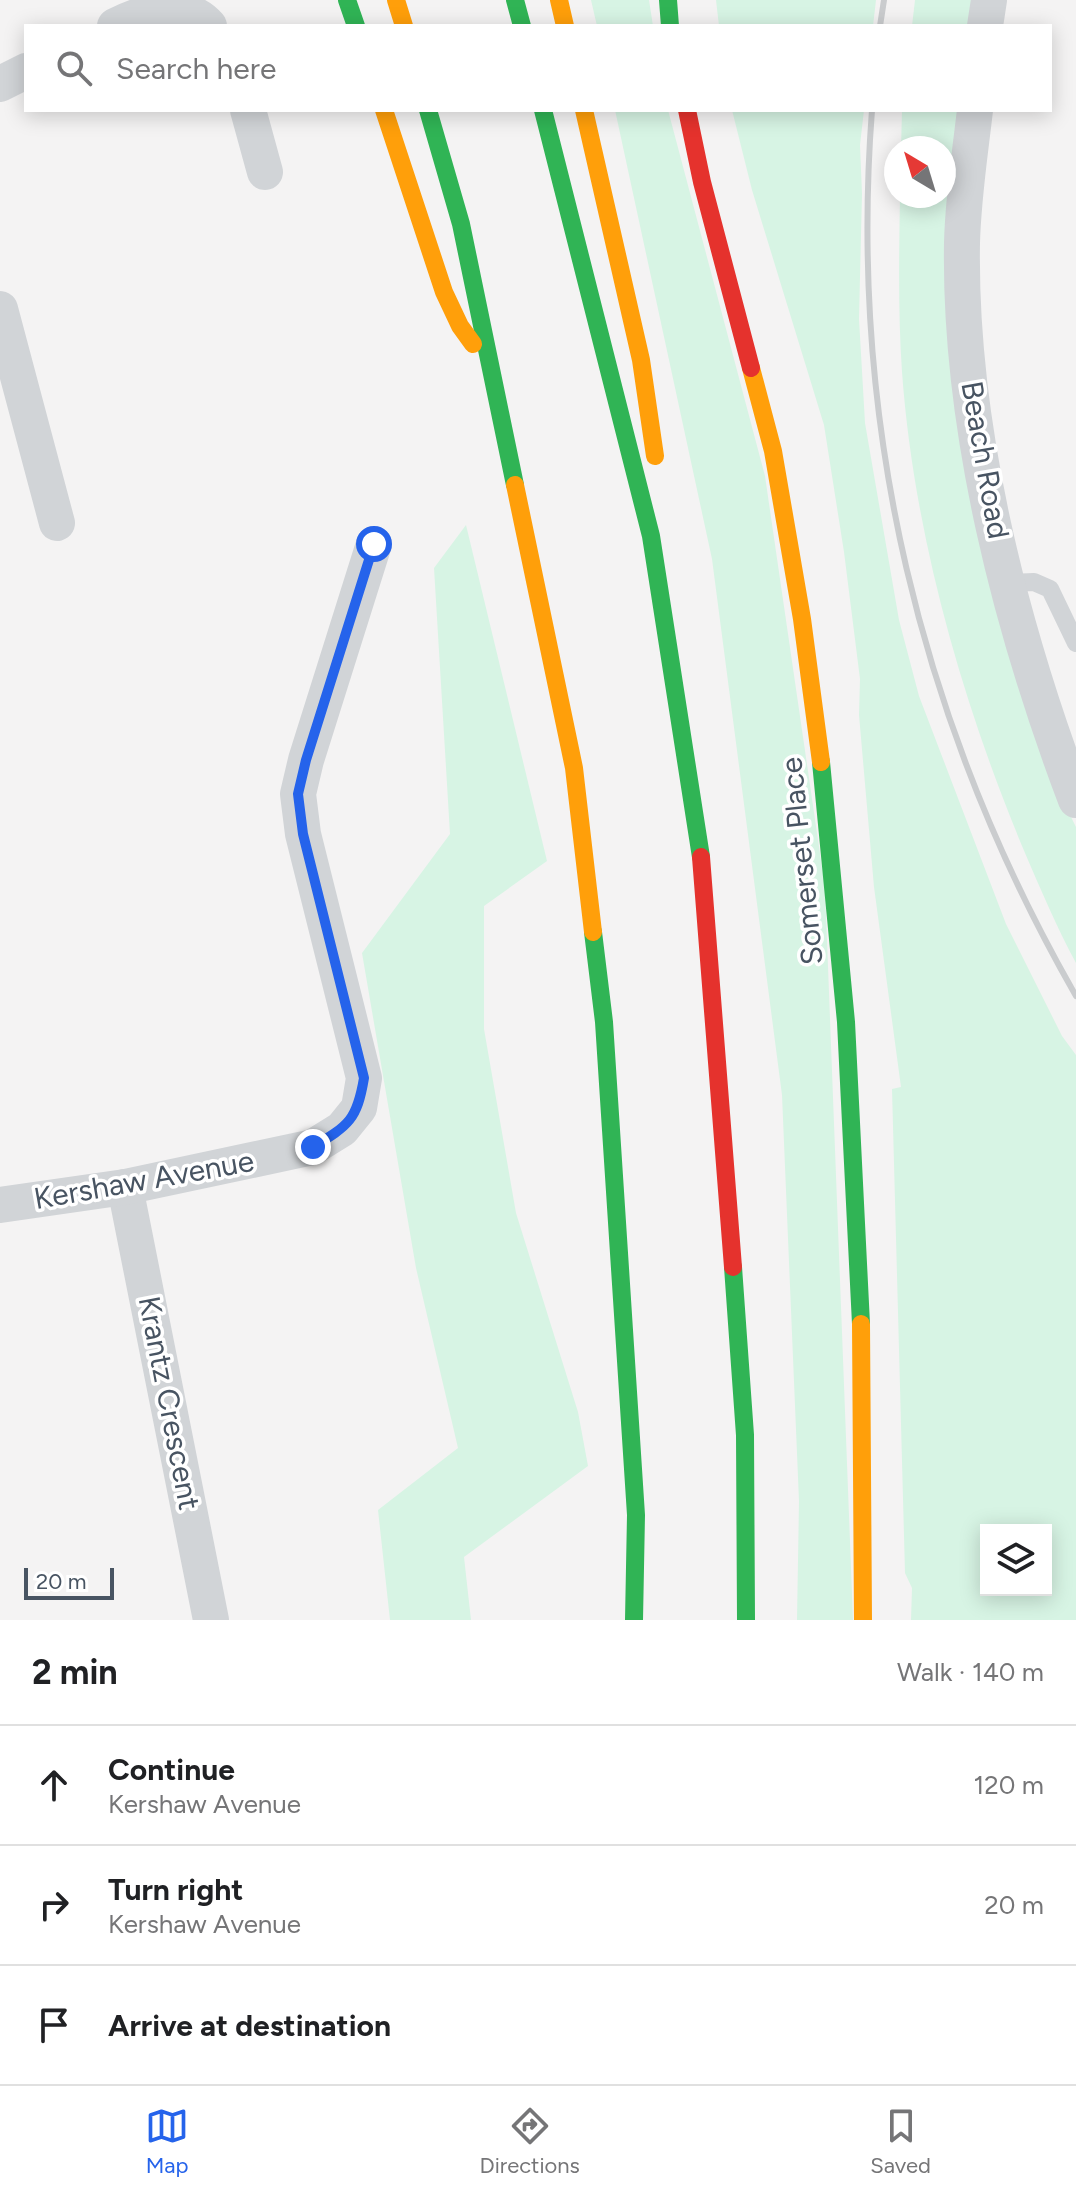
<!DOCTYPE html>
<html lang="en">
<head>
<meta charset="utf-8">
<style>
	body { margin:0; font-family:Figtree,sans-serif; background:#f6f6f6; color:#202124 }
	.controls { position:absolute; right:24px; bottom:24px; display:grid; overflow:hidden; border-radius:0px; box-shadow:0 4px 20px #0003 }
	.controls button { width:72px; height:72px; display:grid; place-items:center; padding:0; border:0; border-bottom:2px solid #e0e0e0; background:#fff; color:#202124; font:40px sans-serif }
	.compass { position:absolute; left:884px; top:136px; width:72px; height:72px; border-radius:50%; background:#fff; box-shadow:0 4px 20px #0003; rotate:322deg }
	.scale { position:absolute; left:24px; bottom:20px; width:90px; box-sizing:border-box; padding-left:8px; border:4px solid #485462; border-top:0; font-size:22px; line-height:28px; white-space:nowrap; color:#485462; -webkit-text-stroke:6px #fff; paint-order:stroke }
	.stop { position:absolute; width:24px; height:24px; margin:-18px; border:6px solid #2563eb; border-radius:50%; background:#fff }
	.stop.end { background:#2563eb; border-color:#fff; box-shadow:0 2px 8px #0008 }
	.list { margin:0; padding:0; list-style:none }
	h2 { display:flex; justify-content:space-between; align-items:center; height:104px; margin:0; padding:0 32px; font-size:34px }
	h2 small { font-size:26px; font-weight:400; color:#757577 }
	.list li { display:grid; grid-template-columns:52px 1fr auto; gap:24px; align-items:center; box-sizing:border-box; height:120px; padding:0 32px; border-top:2px solid #e0e0e0 }
	.list b { display:block; font-size:30px; white-space:nowrap }
	.list p { margin:0; font-size:26px; white-space:nowrap; color:#757577 }
	.list em { font-size:26px; font-style:normal; color:#757577 }
	.icon { flex:none; width:44px; height:44px; fill:none; stroke:currentColor; stroke-width:2; stroke-linecap:round; stroke-linejoin:round }
	.map { position:relative; flex:none; width:1076px; height:1620px; overflow:hidden }
	.search { position:absolute; background:#fff; box-shadow:0 4px 20px #0003; left:24px; right:24px; top:24px; height:88px; display:flex; align-items:center; gap:20px; box-sizing:border-box; padding:0 28px; border-radius:0px; color:#757577; font-size:30px }
	.sheet { height:464px; background:#fff }
	nav { display:flex; justify-content:space-around; align-items:center; box-sizing:border-box; height:112px; border-top:2px solid #e0e0e0; background:#fff; font-size:22px; color:#757577 }
	nav a { display:grid; justify-items:center; gap:4px }
	nav .on { color:#2563eb }
	.map>svg:first-child { display:block }
	.green { fill:#d7f4e4; fill-rule:evenodd }
	.lines { fill:none; stroke-linecap:round; stroke-linejoin:round }
	.lane { stroke:#d1d4d7; stroke-width:18 }
	.street { stroke:#d1d4d7; stroke-width:36 }
	.fast { stroke:#30b455; stroke-width:18 }
	.slow { stroke:#ff9f0a; stroke-width:18 }
	.jam { stroke:#e5322d; stroke-width:18 }
	.rail { stroke:#caccce; stroke-width:6 }
	.route { stroke:#2563eb; stroke-width:10 }
	.labels { text-anchor:middle; stroke-width:7; stroke-linejoin:round; paint-order:stroke }
	.street-label { font-size:30px; fill:#485462; stroke:#fff }
</style>
</head>
<body>
<div class="map">
<svg width="1076" height="1620" viewBox="0 0 1076 1620">
	<rect width="100%" height="100%" fill="#f4f3f3"/>
	<!-- green -->
	<g class="green">
		<path d="M591,0H649L653,26H597Z"/>
		<path d="M716,0H876L873,26H719Z"/>
		<path d="M915,0H982L979,26H912Z"/>
		<path d="M615,110H668L765,476L825,888L853,1620H797L799,1501L782,1095L712,559Z"/>
		<path d="M732,110H864L860,145L862,194L859,319L865,423L899,620L919,696L1006,924L1062,1036L1076,1055V1620H911L912,1588L905,1573L892,1089L901,1087L874,887L859,715L860,679L844,552L824,425L752,190ZM986,1530H1046V1590H986Z"/>
		<path d="M902,110H968L950,252L1071,817L1076,827V963C1057,928 1041,890 1025,853C962,703 914,535 902,372C898,314 899,254 900,196H944V148H901Z"/>
		<path d="M466,525L547,861L484,906V1029L516,1213L578,1412L588,1466L464,1557L471,1620H390L378,1510L458,1448L416,1268L362,953L450,834L434,568Z"/>
	</g>
	<g class="lines">
		<!-- lane -->
		<path class="lane" d="M1008,583L1034,582L1050,589L1076,643"/>
		<!-- street -->
		<g class="street">
			<path d="M115,26C144,11 187,0 209,26"/>
			<path d="M985,26L989,0"/>
			<path d="M0,84L26,71"/>
			<path d="M248,110L265,172"/>
			<path d="M975,110C970,154 963,198 962,243C959,428 1011,628 1076,800"/>
			<path d="M0,309L57,523"/>
			<path d="M125,1187L211,1620"/>
			<path d="M0,1205L125,1187L313,1147L342,1129L359,1108L364,1078L303,834L298,794L306,760L374,544"/>
		</g>
		<!-- fast -->
		<g class="fast">
			<path d="M347,0L356,26"/>
			<path d="M515,0L522,26"/>
			<path d="M668,0L670,26"/>
			<path d="M428,110L461,224L515,485"/>
			<path d="M543,110L651,536L701,857"/>
			<path d="M821,762L846,1022L861,1324"/>
			<path d="M593,932L604,1022L636,1515L634,1620"/>
			<path d="M733,1267L745,1435L746,1620"/>
		</g>
		<!-- slow -->
		<g class="slow">
			<path d="M396,0L404,26"/>
			<path d="M559,0L565,26"/>
			<path d="M384,110L444,292L460,326L473,344"/>
			<path d="M584,110L641,360L655,456"/>
			<path d="M751,368L773,451L802,619L821,762"/>
			<path d="M515,485L574,768L593,932"/>
			<path d="M861,1324L863,1620"/>
		</g>
		<!-- jam -->
		<g class="jam">
			<path d="M687,110L702,182L751,368"/>
			<path d="M701,857L733,1267"/>
		</g>
		<!-- rail -->
		<g class="rail">
			<path d="M880,26L884,0"/>
			<path d="M872,110C848,423 920,724 1076,996"/>
		</g>
	</g>
	<g class="lines">
		<!-- route -->
		<path class="route" d="M313,1147C349,1125 357,1120 364,1078L303,834L298,794L306,760L374,544"/>
	</g>
	<g class="labels">
		<!-- street labels -->
		<g class="street-label">
			<text transform="translate(985 460) rotate(80)" y="10">Beach Road</text>
			<text transform="translate(802 861) rotate(-96)" y="10">Somerset Place</text>
			<text transform="translate(144 1180) rotate(-10)" y="10">Kershaw Avenue</text>
			<text transform="translate(169 1403) rotate(79)" y="10">Krantz Crescent</text>
		</g>
	</g>
</svg>
<div class="controls">
<button><svg class="icon" aria-label="layers" viewBox="0 0 24 24"><path d="M12 4l9 5-9 5-9-5zM3 14l9 5 9-5"/></svg></button>
</div>
<svg class="compass" viewBox="-18 -18 36 36"><path d="M0-13l5 13h-10z" fill="#e53935"/><path d="M0 13l5-13h-10z" fill="#757577"/></svg>
<div class="scale">20 m</div>
<div class="stop" style="left:374px;top:544px"></div>
<div class="stop end" style="left:313px;top:1147px"></div>
<div class="search"><svg class="icon" aria-label="search" viewBox="0 0 24 24"><circle cx="10" cy="10" r="6"/><path d="M15 15l6 6"/></svg>Search here</div>
</div>
<section class="sheet">
<h2>2 min<small>Walk · 140 m</small></h2>
<ul class="list">
<li><svg class="icon" aria-label="ahead" viewBox="0 0 24 24"><path d="M12 20V5M6 11l6-6 6 6"/></svg><div><b>Continue</b><p>Kershaw Avenue</p></div><em>120 m</em></li>
<li><svg class="icon" aria-label="right" viewBox="0 0 24 24"><path d="M7 20v-9h11M14 6l5 5-5 5"/></svg><div><b>Turn right</b><p>Kershaw Avenue</p></div><em>20 m</em></li>
<li><svg class="icon" aria-label="arrive" viewBox="0 0 24 24"><path d="M6 21V4h12l-3 4 3 4H6"/></svg><div><b>Arrive at destination</b></div></li>
</ul>
</section>
<nav>
<a class="on"><svg class="icon" aria-label="map" viewBox="0 0 24 24"><path d="M3 6l6-2 6 2 6-2v14l-6 2-6-2-6 2zM9 4v14M15 6v14"/></svg>Map</a>
<a><svg class="icon" aria-label="directions" viewBox="0 0 24 24"><path d="M12 3l9 9-9 9-9-9zM9 14v-3h6M13 9l2 2-2 2"/></svg>Directions</a>
<a><svg class="icon" aria-label="saved" viewBox="0 0 24 24"><path d="M7 4h10v16l-5-4-5 4z"/></svg>Saved</a>
</nav>
</body>
</html>
